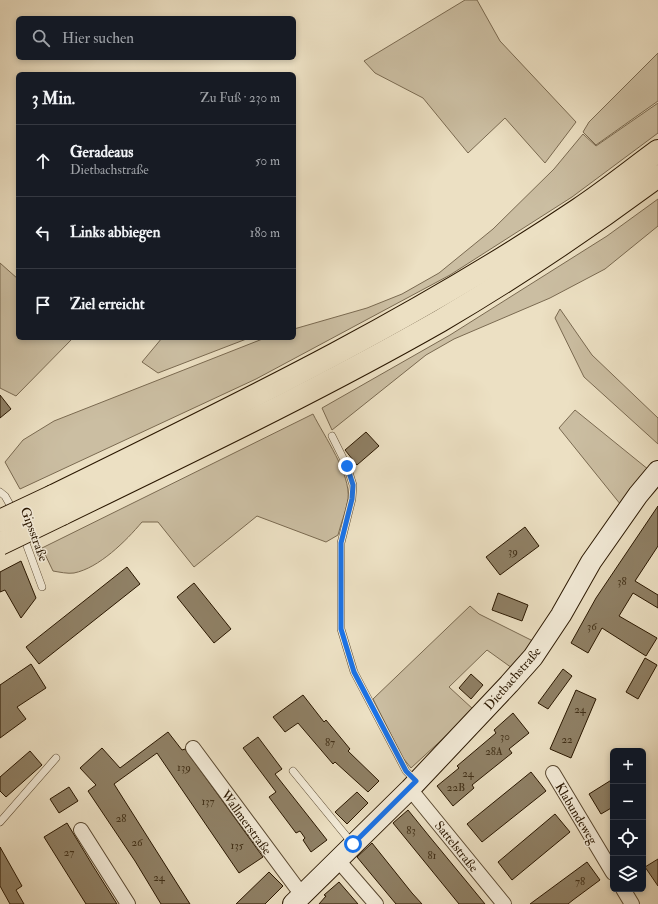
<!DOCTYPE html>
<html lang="de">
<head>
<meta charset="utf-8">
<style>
	body { margin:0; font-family:"IM FELL Double Pica",serif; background:#20242c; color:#f1f3f6 }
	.controls { position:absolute; right:12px; bottom:12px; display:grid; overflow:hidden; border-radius:6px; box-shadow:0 2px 6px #0003 }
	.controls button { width:36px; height:36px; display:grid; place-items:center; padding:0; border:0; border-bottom:1px solid #363941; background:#171b24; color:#f1f3f6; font:20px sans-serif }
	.stop { position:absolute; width:12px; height:12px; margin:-9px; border:3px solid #1a73e8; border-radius:50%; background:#fff }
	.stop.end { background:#1a73e8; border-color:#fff; box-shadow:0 1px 4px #0008 }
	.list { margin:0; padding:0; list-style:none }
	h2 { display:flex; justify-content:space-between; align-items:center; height:52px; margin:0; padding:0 16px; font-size:17px }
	h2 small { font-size:13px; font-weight:400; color:#9ea1a6 }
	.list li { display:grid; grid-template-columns:26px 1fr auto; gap:12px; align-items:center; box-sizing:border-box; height:72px; padding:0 16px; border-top:1px solid #363941 }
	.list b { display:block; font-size:15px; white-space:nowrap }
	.list p { margin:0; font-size:13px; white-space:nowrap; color:#9ea1a6 }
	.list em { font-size:13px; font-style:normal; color:#9ea1a6 }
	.icon { flex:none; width:22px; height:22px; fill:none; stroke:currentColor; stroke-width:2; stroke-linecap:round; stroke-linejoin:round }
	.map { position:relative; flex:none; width:658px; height:904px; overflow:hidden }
	.search { position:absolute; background:#171b24; box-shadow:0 2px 6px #0003; left:16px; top:16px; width:280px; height:44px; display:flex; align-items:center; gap:10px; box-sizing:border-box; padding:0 14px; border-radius:6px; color:#9ea1a6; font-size:15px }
	.panel { position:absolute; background:#171b24; box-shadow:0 2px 6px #0003; left:16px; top:72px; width:280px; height:268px; border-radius:6px }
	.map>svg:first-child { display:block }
	.green { fill:#cbbea2; stroke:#7a6a51 }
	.building { fill:#8f8065; stroke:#2a1700 }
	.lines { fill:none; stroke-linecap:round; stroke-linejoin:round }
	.service-casing { stroke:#5a4931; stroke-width:8 }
	.minor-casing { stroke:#5a4931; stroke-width:16 }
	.secondary-casing { stroke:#2a1700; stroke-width:22 }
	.trunk-casing { stroke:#2a1700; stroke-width:24 }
	.service { stroke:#f3ebd8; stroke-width:7 }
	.minor { stroke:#f3ebd8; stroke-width:14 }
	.secondary { stroke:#f3ebd8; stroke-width:20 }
	.trunk { stroke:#ece0c3; stroke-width:22 }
	.trunk-bridge-casing { stroke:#2a1700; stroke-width:24; stroke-linecap:butt }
	.trunk-bridge { stroke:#ece0c3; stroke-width:22 }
	.route { stroke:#1a73e8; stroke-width:5 }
	.labels { text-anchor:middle; stroke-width:3; stroke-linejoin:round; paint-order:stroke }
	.number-label { font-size:11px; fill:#433119 }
	.street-label { font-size:13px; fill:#2a1700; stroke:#f3ebd8 }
</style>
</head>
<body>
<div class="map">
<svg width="658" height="904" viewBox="0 0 658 904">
	<rect width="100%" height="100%" fill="#ece0c3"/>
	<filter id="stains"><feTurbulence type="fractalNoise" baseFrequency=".005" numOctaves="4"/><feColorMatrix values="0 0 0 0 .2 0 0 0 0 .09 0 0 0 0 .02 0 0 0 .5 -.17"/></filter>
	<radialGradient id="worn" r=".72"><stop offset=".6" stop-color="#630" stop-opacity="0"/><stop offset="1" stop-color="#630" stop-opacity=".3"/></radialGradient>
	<!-- green -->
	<g class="green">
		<path d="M465,0H477L500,41L576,122L545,163L505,118L468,153L423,98L375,73L364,61Z"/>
		<path d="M658,53V101L596,145L583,132L589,122Z"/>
		<path d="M658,103V133L572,197L450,275L256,379L20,489L5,462L23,440L54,421L265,338H294V329L367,308L402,294L439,273L493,229L554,169L583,134L596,146Z"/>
		<path d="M658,199V226L605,269L550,298L454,339L426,355L332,430L322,408L450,335L607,236Z"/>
		<path d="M0,263L18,279V338H73L16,396L0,388Z"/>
		<path d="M560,309L592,355L658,418V444L584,377L555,318Z"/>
		<path d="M162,338H249L158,373L142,362Z"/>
		<path d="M575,410L649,470L621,505L559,428Z"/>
		<path d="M313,414C324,436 351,474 348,499C346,511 341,523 338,535L326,542L257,516L194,567L158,522H142C126,541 99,568 74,573C68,574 59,572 53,571L42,548Z"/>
		<path d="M470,606L479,614L535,642L512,668L487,650L449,687L474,710L411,768L403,758L373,699Z"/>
	</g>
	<!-- building -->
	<g class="building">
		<path d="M0,395L11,409L0,418Z"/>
		<path d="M366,432L379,446L357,465L345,450Z"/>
		<path d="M658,506V546L635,581L658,595V608L633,593L619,616L657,638L646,656L602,628L588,653L571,643L596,598Z"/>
		<path d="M525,527L539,546L500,575L486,557Z"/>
		<path d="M21,561L36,598L21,618L5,590L0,592V572Z"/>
		<path d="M127,567L140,584L39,664L26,647Z"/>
		<path d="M194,583L231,629L214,643L177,597Z"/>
		<path d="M498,593L528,605L522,621L492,610Z"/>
		<path d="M645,658L657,665L638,699L626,692Z"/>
		<path d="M31,664L46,688L17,707L26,719L0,738V685Z"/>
		<path d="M563,669L572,676L548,709L538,703Z"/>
		<path d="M471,674L483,685L471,699L459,688Z"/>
		<path d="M576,690L596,699L571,758L550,749Z"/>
		<path d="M303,695L324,722L326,720L350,749L348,751L379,781L368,792L335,762L333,764L298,723L285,732L273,717Z"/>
		<path d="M513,713L529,733L509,749L512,753L472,785L474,788L453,806L437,786L459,768L457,766L496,733L494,730Z"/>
		<path d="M168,732L182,750L185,749L263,857L239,873L157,753L114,784L190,904H161L135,861L88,791L96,785L80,768L102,748L120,768Z"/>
		<path d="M258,737L282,769L275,774L327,840L311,852L303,840L305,838L300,831L296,833L269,797L276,792L243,748Z"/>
		<path d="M30,751L42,765L6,797L0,791V777Z"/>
		<path d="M531,772L546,791L482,842L467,824Z"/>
		<path d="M613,779V807L601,814L589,794Z"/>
		<path d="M69,787L78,801L59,813L50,799Z"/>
		<path d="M357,792L368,803L347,824L335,812Z"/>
		<path d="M408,810L429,836L485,904H459L393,823Z"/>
		<path d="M555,814L570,832L512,880L498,862Z"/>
		<path d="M67,823L93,866L117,904H86L44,837Z"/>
		<path d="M372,843L412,893L422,904H396L376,880L357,857Z"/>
		<path d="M0,847L22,886L16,890L24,904H10L0,886Z"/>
		<path d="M658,859V886L645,867Z"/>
		<path d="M587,862L600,880L573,900L568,904H530Z"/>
		<path d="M269,872L283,886L265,904H236Z"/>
		<path d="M339,882L358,904H319L326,896L324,895Z"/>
	</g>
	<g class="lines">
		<!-- service casing -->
		<g class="service-casing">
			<g id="service">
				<path d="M332,436L347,466L353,485L352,499L341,543V629L354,672L406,771L416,781"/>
				<path d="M0,492L5,496L14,512"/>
				<path d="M23,535L42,587"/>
				<path d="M293,771L352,843"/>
				<path d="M0,822L56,758"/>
			</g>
		</g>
		<!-- minor casing -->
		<g class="minor-casing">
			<g id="minor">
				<path d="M193,748L302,895"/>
				<path d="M553,773L613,873"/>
				<path d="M410,789L504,904"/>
				<path d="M81,830L128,904"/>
				<path d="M337,859L376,904"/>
				<path d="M623,889L632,904"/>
			</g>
		</g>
		<!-- secondary casing -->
		<g class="secondary-casing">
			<path id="secondary" d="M293,904L410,789L509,684L533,657L561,615L591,562L638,495L658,471"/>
		</g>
		<!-- trunk casing -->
		<g class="trunk-casing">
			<g id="trunk">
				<path d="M53,496C232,408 413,321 579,209C606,191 632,170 658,151"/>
				<path d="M62,514C189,452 317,391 440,321C515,277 588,228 658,176"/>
			</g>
		</g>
		<!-- service -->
		<use href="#service" class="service"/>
		<!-- minor -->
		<use href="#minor" class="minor"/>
		<!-- secondary -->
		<use href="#secondary" class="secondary"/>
		<!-- trunk -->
		<use href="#trunk" class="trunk"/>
		<!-- trunk-bridge casing -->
		<g class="trunk-bridge-casing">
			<g id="trunk-bridge">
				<path d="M0,521L53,496"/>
				<path d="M0,544L62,514"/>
			</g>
		</g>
		<!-- trunk-bridge -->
		<use href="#trunk-bridge" class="trunk-bridge"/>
	</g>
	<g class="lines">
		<!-- route -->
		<path class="route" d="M347,466L353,485L352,499L341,543V629L354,672L406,771L416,781L353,844"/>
	</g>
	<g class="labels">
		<!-- number labels -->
		<g class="number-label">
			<text x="513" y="555">39</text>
			<text x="622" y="585">38</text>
			<text x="592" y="630">36</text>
			<text x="580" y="713">24</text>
			<text x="505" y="740">30</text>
			<text x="567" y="743">22</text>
			<text x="330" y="746">87</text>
			<text x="494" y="755">28A</text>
			<text x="184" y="771">139</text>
			<text x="468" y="777">24</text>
			<text x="456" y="791">22B</text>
			<text x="208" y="805">137</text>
			<text x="121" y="822">28</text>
			<text x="411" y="834">83</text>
			<text x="137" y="846">26</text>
			<text x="237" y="849">135</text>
			<text x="69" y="856">27</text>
			<text x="432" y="859">81</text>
			<text x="159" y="881">24</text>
			<text x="580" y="885">78</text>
		</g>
		<!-- street labels -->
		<g class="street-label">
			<text transform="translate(35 534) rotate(70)" y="5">Gipsstraße</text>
			<text transform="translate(512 678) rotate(-49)" y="5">Dietbachstraße</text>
			<text transform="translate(577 813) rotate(59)" y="5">Klabundeweg</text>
			<text transform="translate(247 822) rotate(54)" y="5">Wallmerstraße</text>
			<text transform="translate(457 846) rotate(51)" y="5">Sattelstraße</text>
		</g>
	</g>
	<rect width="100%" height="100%" filter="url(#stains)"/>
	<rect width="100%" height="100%" fill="url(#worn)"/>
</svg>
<div class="controls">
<button>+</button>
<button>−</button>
<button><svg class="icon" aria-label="locate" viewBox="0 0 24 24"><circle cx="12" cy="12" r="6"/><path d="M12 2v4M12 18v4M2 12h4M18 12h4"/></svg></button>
<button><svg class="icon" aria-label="layers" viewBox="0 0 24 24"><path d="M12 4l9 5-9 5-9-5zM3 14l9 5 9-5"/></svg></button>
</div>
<div class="stop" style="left:353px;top:844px"></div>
<div class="stop end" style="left:347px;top:466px"></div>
<div class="search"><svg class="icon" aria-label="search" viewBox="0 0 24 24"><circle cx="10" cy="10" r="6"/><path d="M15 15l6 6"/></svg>Hier suchen</div>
<section class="panel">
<h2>3 Min.<small>Zu Fuß · 230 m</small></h2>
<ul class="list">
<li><svg class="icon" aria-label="ahead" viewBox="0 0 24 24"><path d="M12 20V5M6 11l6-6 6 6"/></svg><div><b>Geradeaus</b><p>Dietbachstraße</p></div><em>50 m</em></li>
<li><svg class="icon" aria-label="left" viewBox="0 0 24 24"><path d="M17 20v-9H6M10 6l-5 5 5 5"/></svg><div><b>Links abbiegen</b></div><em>180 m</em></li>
<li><svg class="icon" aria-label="arrive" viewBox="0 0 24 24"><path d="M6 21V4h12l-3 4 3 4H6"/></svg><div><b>Ziel erreicht</b></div></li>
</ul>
</section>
</div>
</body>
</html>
